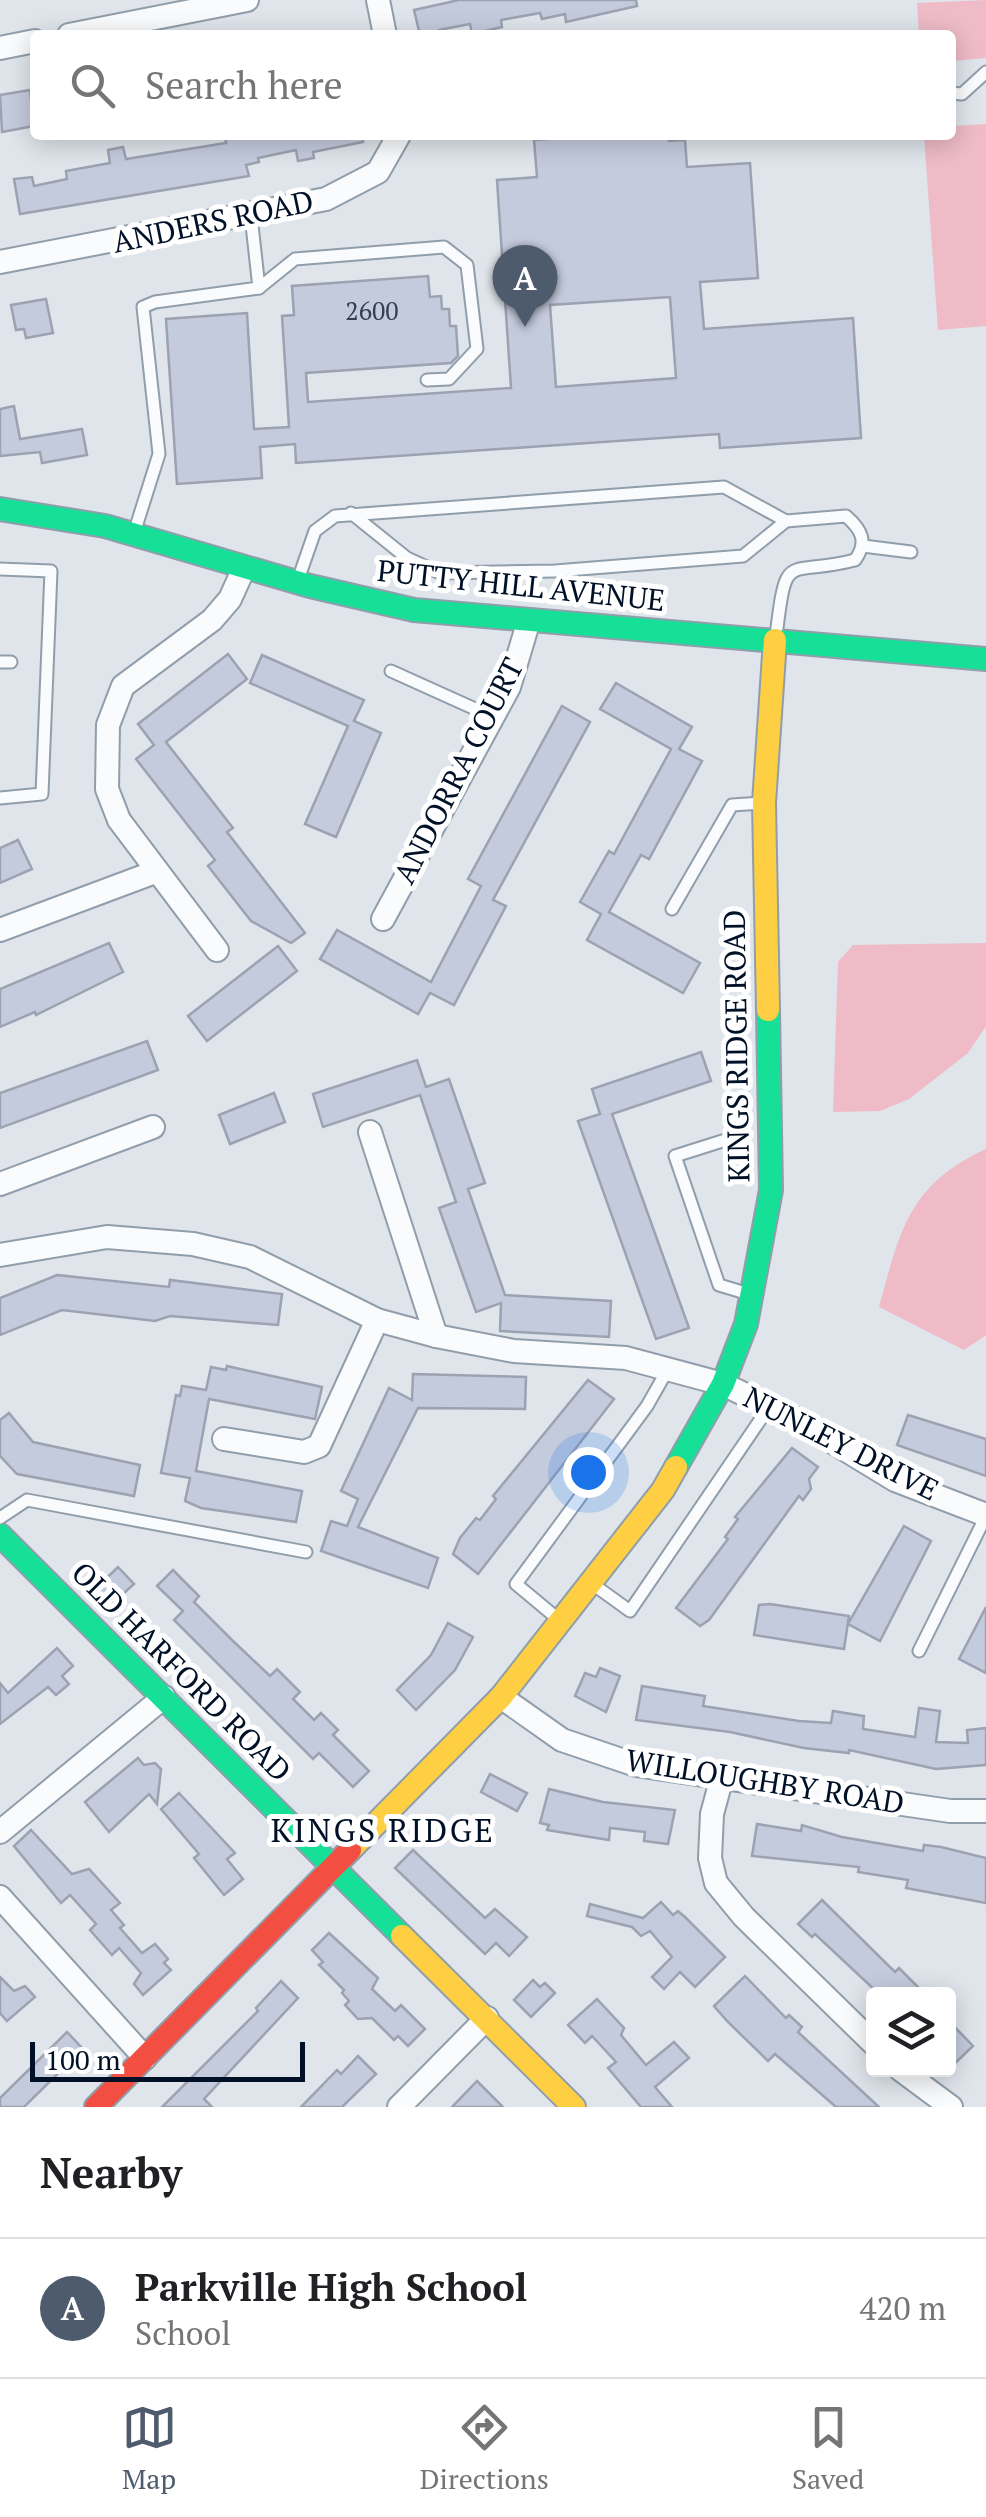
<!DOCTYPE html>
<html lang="en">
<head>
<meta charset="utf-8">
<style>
	body { margin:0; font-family:"PT Serif",serif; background:#f2f2f2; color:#202124 }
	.controls { position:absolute; right:30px; bottom:30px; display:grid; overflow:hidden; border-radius:10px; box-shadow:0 5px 25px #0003 }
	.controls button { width:90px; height:90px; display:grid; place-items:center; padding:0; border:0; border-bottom:2px solid #e0e0e0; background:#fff; color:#202124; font:50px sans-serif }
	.scale { position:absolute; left:30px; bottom:25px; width:275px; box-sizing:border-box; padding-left:10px; border:5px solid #001127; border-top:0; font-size:28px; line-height:35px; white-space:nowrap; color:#001127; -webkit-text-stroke:8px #fff; paint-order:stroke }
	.you { position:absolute; left:588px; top:1472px; width:35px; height:35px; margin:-25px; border:8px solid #fff; border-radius:50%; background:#1a73e8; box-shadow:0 0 0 15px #1a73e833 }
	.badge { display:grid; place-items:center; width:65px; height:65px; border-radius:50%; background:#4e5b6c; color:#fff; font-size:32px; font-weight:700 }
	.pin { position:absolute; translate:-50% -82px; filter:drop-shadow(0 2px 5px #0008) }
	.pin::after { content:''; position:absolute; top:52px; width:35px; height:30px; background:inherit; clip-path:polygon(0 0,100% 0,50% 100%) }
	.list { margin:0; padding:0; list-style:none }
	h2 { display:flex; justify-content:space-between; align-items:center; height:130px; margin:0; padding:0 40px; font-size:42px }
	h2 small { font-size:32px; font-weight:400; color:#757577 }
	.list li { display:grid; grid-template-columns:65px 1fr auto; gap:30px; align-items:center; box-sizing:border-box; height:140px; padding:0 40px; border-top:2px solid #e0e0e0 }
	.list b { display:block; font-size:38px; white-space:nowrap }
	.list p { margin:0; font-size:32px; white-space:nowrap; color:#757577 }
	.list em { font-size:32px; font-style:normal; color:#757577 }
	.icon { flex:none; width:55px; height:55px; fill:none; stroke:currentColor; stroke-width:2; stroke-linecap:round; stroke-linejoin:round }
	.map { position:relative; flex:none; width:986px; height:2107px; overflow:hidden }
	.search { position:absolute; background:#fff; box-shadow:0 5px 25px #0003; left:30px; right:30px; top:30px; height:110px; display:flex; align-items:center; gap:25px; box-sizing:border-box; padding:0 35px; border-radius:10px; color:#757577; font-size:38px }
	.sheet { height:270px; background:#fff }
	nav { display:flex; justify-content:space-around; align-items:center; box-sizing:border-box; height:140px; border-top:2px solid #e0e0e0; background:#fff; font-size:28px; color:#757577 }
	nav a { display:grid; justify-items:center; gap:5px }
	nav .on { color:#4e5b6c }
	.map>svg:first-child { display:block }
	.green { fill:#eebbc6 }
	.building { fill:#c4cbdd; stroke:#9ca2b1; stroke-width:2.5; fill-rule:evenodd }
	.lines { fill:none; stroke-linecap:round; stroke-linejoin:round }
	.lane-casing { stroke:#909eab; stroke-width:15 }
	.street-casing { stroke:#909eab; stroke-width:26 }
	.fast-casing { stroke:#909eab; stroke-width:26 }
	.slow-casing { stroke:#909eab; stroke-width:26 }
	.jam-casing { stroke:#909eab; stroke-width:26 }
	.lane { stroke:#fafbfc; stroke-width:11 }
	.street { stroke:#fafbfc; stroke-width:22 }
	.fast { stroke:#16e098; stroke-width:22 }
	.slow { stroke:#ffcf43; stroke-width:22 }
	.jam { stroke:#f24e42; stroke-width:22 }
	.labels { text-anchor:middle; stroke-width:10; stroke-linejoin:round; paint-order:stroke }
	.number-label { font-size:25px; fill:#314054 }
	.street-label { font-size:30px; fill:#001127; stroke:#fff }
	.neighbourhood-label { font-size:32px; letter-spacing:2.5px; fill:#001127; stroke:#fff }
</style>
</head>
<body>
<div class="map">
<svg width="986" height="2107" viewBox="0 0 986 2107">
	<rect width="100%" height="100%" fill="#dfe5eb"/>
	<!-- green -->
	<g class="green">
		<path d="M986,0V58L951,61V35H919L917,3Z"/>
		<path d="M986,124V326L938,330L924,135H951V126Z"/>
		<path d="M986,943V1026L968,1053L909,1099L880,1111L833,1112L838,962L853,945Z"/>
		<path d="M986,1149V1335L964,1350L879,1307C900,1231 909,1184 986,1149Z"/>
	</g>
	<!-- building -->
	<g class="building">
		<path d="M459,0H636L637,6L566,22L565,14L542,19L540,13L501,20L502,27L472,34L470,24L439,30L440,35H420L414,10Z"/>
		<path d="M30,90L34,126L2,132L0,95Z"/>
		<path d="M225,135H362L363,142L313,152L314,158L298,161L296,150L258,158L259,162L246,165L249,176L20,214L14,179L32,177L34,186L67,179L66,171L110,163L108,150L123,147L126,159L226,143Z"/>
		<path d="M603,135H669V141L685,140L687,167L750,163L758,278L700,282L704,329L853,318L861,438L720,448L719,434L296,463L295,444L260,447L262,478L177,484L166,319L247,313L254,429L289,427L282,316L294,315L292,286L428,276L430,297L441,296L442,309H449L450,326H456L458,356L451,363L306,373L308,402L511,388L497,180L537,177L534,140ZM670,297L676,378L556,387L550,305Z"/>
		<path d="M46,299L53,333L26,338L24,329L16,330L11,305Z"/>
		<path d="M14,406L20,439L82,429L87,455L42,463L40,452L0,456V409Z"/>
		<path d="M228,654L247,679L166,742L233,828L227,832L305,933L291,943L251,921L208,866L215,860L136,759L154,745L138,724Z"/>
		<path d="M262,655L364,700L354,721L381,733L336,837L305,824L348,726L250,683Z"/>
		<path d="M616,683L692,727L679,749L702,761L649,859L641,855L609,912L700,963L683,993L587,940L601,914L580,902L609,851L614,854L671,749L600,709Z"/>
		<path d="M562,706L590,722L493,900L506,906L454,1005L430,993L418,1014L320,959L337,930L431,982L481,886L468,879Z"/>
		<path d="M18,840L32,869L0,883V848Z"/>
		<path d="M109,943L123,972L36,1015L35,1012L0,1027V989Z"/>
		<path d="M278,946L297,971L207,1041L188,1016Z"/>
		<path d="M147,1041L158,1070L0,1128V1093Z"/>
		<path d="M701,1052L711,1081L612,1114L689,1328L656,1339L578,1121L600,1114L592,1089Z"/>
		<path d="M417,1060L426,1087L449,1079L485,1183L468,1189L505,1295L611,1301L609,1337L500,1331L501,1303L476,1312L439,1208L456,1202L420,1095L323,1127L313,1094Z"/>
		<path d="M274,1093L285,1122L230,1144L219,1115Z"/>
		<path d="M57,1275L169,1287L170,1280L282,1294L278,1325L170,1316L155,1321L62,1310L0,1335V1298Z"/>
		<path d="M227,1366L322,1387L315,1419L209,1399L196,1471L302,1491L296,1522L201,1508L185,1501L190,1478L161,1473L176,1395L180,1396L182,1386L206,1390L211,1367L226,1370Z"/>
		<path d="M413,1374L526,1377L525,1409L418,1408L358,1527L438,1558L428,1588L321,1551L331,1521L347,1526L358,1499L341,1491L389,1388L412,1400Z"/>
		<path d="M588,1380L614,1399L478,1574L453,1554L460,1538L476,1518L480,1520L496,1499L493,1496Z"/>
		<path d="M9,1413L33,1442L140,1465L134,1496L17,1474L0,1456V1420Z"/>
		<path d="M908,1415L986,1439V1476L897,1445Z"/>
		<path d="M792,1448L818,1467L809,1479L811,1489L803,1500L799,1496L709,1620L700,1626L676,1608L728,1539L725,1537L738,1519L735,1517Z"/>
		<path d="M904,1526L931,1541L880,1641L848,1624Z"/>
		<path d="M118,1567L134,1584L109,1607L94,1590Z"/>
		<path d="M173,1570L199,1596L194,1602L232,1640L270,1676L277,1669L300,1692L293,1699L314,1720L321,1713L338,1730L333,1735L369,1771L353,1787L319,1753L313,1759L174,1620L183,1611L157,1586Z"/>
		<path d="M770,1604L849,1616L844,1649L754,1635L759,1605Z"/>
		<path d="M986,1607V1673L959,1659Z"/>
		<path d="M448,1623L473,1637L455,1670L416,1710L397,1690L431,1655Z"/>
		<path d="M57,1648L73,1666L62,1676L69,1684L56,1695L48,1687L0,1724V1683L8,1693Z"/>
		<path d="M600,1668L620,1676L606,1712L575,1696L585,1673L596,1677Z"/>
		<path d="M642,1686L705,1696L703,1706L799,1721L831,1723L833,1711L864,1716L863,1729L915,1737L919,1708L940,1711L936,1742L968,1743L967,1730L986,1728V1765L936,1769L849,1750V1753L804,1748L730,1732L636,1720Z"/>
		<path d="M138,1758L144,1765L155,1763L161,1769L157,1804L149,1794L109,1832L85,1802Z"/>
		<path d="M490,1774L527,1793L517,1811L481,1792Z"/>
		<path d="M549,1789L603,1802L675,1810L668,1844L644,1841L645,1832L610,1828L609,1840L547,1830L549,1825L540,1823Z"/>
		<path d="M179,1793L235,1853L227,1859L243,1879L224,1895L194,1858L199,1854L161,1809Z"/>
		<path d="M757,1824L801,1831L802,1825L842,1837L923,1851L924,1845L941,1847L986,1858V1903L906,1888L908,1880L858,1872L859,1867L752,1856Z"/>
		<path d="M31,1830L72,1874L89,1869L120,1903L111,1910L124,1925L120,1928L142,1953L155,1944L168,1959L164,1963L171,1970L143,1995L134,1984L141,1973L119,1948L112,1955L90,1930L96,1924L70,1895L61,1903L14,1846Z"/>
		<path d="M413,1850L485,1918L495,1909L527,1937L509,1956L496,1943L485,1954L395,1868Z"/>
		<path d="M822,1900L895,1972L899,1968L925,1994H879L815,1934L812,1937L798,1924Z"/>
		<path d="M661,1902L673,1915L678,1911L685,1917L725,1957L695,1987L680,1972L664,1989L652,1977L672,1957L650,1931L641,1936L632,1927L587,1916L590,1904L643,1918Z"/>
		<path d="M329,1933L378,1978L372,1989L395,2011L401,2005L425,2029L408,2046L398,2036L394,2040L372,2018L358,2019L345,2005L349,2001L342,1993L344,1990L319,1965L323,1962L312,1950Z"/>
		<path d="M745,1976L786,2018L789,2015L802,2027L798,2032L879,2107H836L775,2054L768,2061L727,2021L714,2006Z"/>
		<path d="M0,1977L14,1991L25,1986L35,1997L7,2021L0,2013Z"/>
		<path d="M533,1980L540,1987L545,1983L555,1993L531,2017L514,2000Z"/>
		<path d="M281,1981L298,1998L204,2099L212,2107H162L258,2011L256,2008Z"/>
		<path d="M597,1999L624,2028L621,2035L646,2065L674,2042L689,2058L655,2087L672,2107H641L608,2068L616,2062L592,2036L585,2043L568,2025Z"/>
		<path d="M948,2020L973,2046L948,2070Z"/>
		<path d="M67,2032L83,2049L24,2107H0V2098Z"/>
		<path d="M358,2056L376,2074L342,2107H301L337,2070L341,2074Z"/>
		<path d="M477,2081L503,2107H452Z"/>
	</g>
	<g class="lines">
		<!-- lane casing -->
		<g class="lane-casing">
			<g id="lane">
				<path d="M951,93L962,94L986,72"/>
				<path d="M251,216L259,288"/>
				<path d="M351,513L407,558L440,573L555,571L743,556L786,521"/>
				<path d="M135,530L159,454L143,307L155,302L259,288L295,259L444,247L467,265L477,349L449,379L427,380"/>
				<path d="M863,546L911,552"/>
				<path d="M0,569L51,571L42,794L0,798"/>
				<path d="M299,577L315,531L335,516L724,487L786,521L846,516C862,530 868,542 855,560C785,578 787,547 776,636"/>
				<path d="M0,662H11"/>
				<path d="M391,671L493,717"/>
				<path d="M672,909L732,805L762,803"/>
				<path d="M735,1137L675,1156L719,1285L749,1294"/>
				<path d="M0,1518L27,1500L306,1552"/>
				<path d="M594,1585L630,1611L769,1407"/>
				<path d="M558,1619L516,1584L647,1406L668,1369"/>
				<path d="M919,1651L986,1516"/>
			</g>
		</g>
		<!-- street casing -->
		<g class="street-casing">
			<g id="street">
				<path d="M378,0L385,35"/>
				<path d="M69,35L247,0"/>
				<path d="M0,48L35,41"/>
				<path d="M0,262L326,199L378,172L399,135"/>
				<path d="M383,919L509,687L529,620"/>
				<path d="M0,930L155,872"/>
				<path d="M217,950L119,820L107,789L108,725L123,686L212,620L230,599L244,568"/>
				<path d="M370,1132L436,1336"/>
				<path d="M0,1184L153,1127"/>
				<path d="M0,1255L107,1237L193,1244L250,1257L377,1320L436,1336L514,1351L626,1358L723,1384L795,1419L895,1480L986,1515"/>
				<path d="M224,1439L304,1452L319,1446L377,1320"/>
				<path d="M501,1697L562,1740L636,1765L950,1811H986"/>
				<path d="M722,1777L712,1814L710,1858L716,1883L744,1917L874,2044"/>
				<path d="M0,1832L164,1697"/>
				<path d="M0,1897L145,2058"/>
				<path d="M901,2070L951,2107"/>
				<path d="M399,2107L487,2018"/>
			</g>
		</g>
		<!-- fast casing -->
		<g class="fast-casing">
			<g id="fast">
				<path d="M0,509L105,526L310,586L414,610L986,659"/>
				<path d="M676,1467L723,1384L746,1324L771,1190L768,1010"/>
				<path d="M0,1535L402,1936"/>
			</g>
		</g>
		<!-- slow casing -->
		<g class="slow-casing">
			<g id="slow">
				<path d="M768,1010L764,803L775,640"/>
				<path d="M350,1850L501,1697L663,1490L676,1467"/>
				<path d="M402,1936L574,2107"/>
			</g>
		</g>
		<!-- jam casing -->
		<g class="jam-casing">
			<path id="jam" d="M96,2107L350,1850"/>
		</g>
		<!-- lane -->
		<use href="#lane" class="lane"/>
		<!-- street -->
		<use href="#street" class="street"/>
		<!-- fast -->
		<use href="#fast" class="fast"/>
		<!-- slow -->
		<use href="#slow" class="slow"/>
		<!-- jam -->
		<use href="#jam" class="jam"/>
	</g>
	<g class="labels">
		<!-- number labels -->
		<g class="number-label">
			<text x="372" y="320">2600</text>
		</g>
		<!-- street labels -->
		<g class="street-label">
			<text transform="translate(213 222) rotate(-12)" y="10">ANDERS ROAD</text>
			<text transform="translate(521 586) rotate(6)" y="10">PUTTY HILL AVENUE</text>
			<text transform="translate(459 771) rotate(-63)" y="10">ANDORRA COURT</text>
			<text transform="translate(737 1046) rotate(-91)" y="10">KINGS RIDGE ROAD</text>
			<text transform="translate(841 1444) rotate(27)" y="10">NUNLEY DRIVE</text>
			<text transform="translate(181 1672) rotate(45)" y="10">OLD HARFORD ROAD</text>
			<text transform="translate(765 1782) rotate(9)" y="10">WILLOUGHBY ROAD</text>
		</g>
		<!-- neighbourhood labels -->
		<g class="neighbourhood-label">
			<text x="383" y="1842">KINGS RIDGE</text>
		</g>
	</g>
</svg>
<div class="controls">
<button><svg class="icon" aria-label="layers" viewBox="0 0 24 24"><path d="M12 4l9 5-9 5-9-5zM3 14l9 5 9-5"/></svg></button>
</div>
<div class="scale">100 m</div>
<div class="you"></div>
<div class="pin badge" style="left:525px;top:327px">A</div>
<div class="search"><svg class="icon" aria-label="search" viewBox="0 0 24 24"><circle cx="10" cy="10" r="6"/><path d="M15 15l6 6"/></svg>Search here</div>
</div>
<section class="sheet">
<h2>Nearby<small></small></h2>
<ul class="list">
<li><span class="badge">A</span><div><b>Parkville High School</b><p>School</p></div><em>420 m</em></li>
</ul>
</section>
<nav>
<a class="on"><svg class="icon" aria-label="map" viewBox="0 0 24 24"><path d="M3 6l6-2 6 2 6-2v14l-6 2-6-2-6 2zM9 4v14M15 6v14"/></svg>Map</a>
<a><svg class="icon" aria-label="directions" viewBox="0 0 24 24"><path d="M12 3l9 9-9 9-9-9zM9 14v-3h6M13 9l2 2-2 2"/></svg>Directions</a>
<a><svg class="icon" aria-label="saved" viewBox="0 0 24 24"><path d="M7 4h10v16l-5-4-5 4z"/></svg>Saved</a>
</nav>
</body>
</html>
